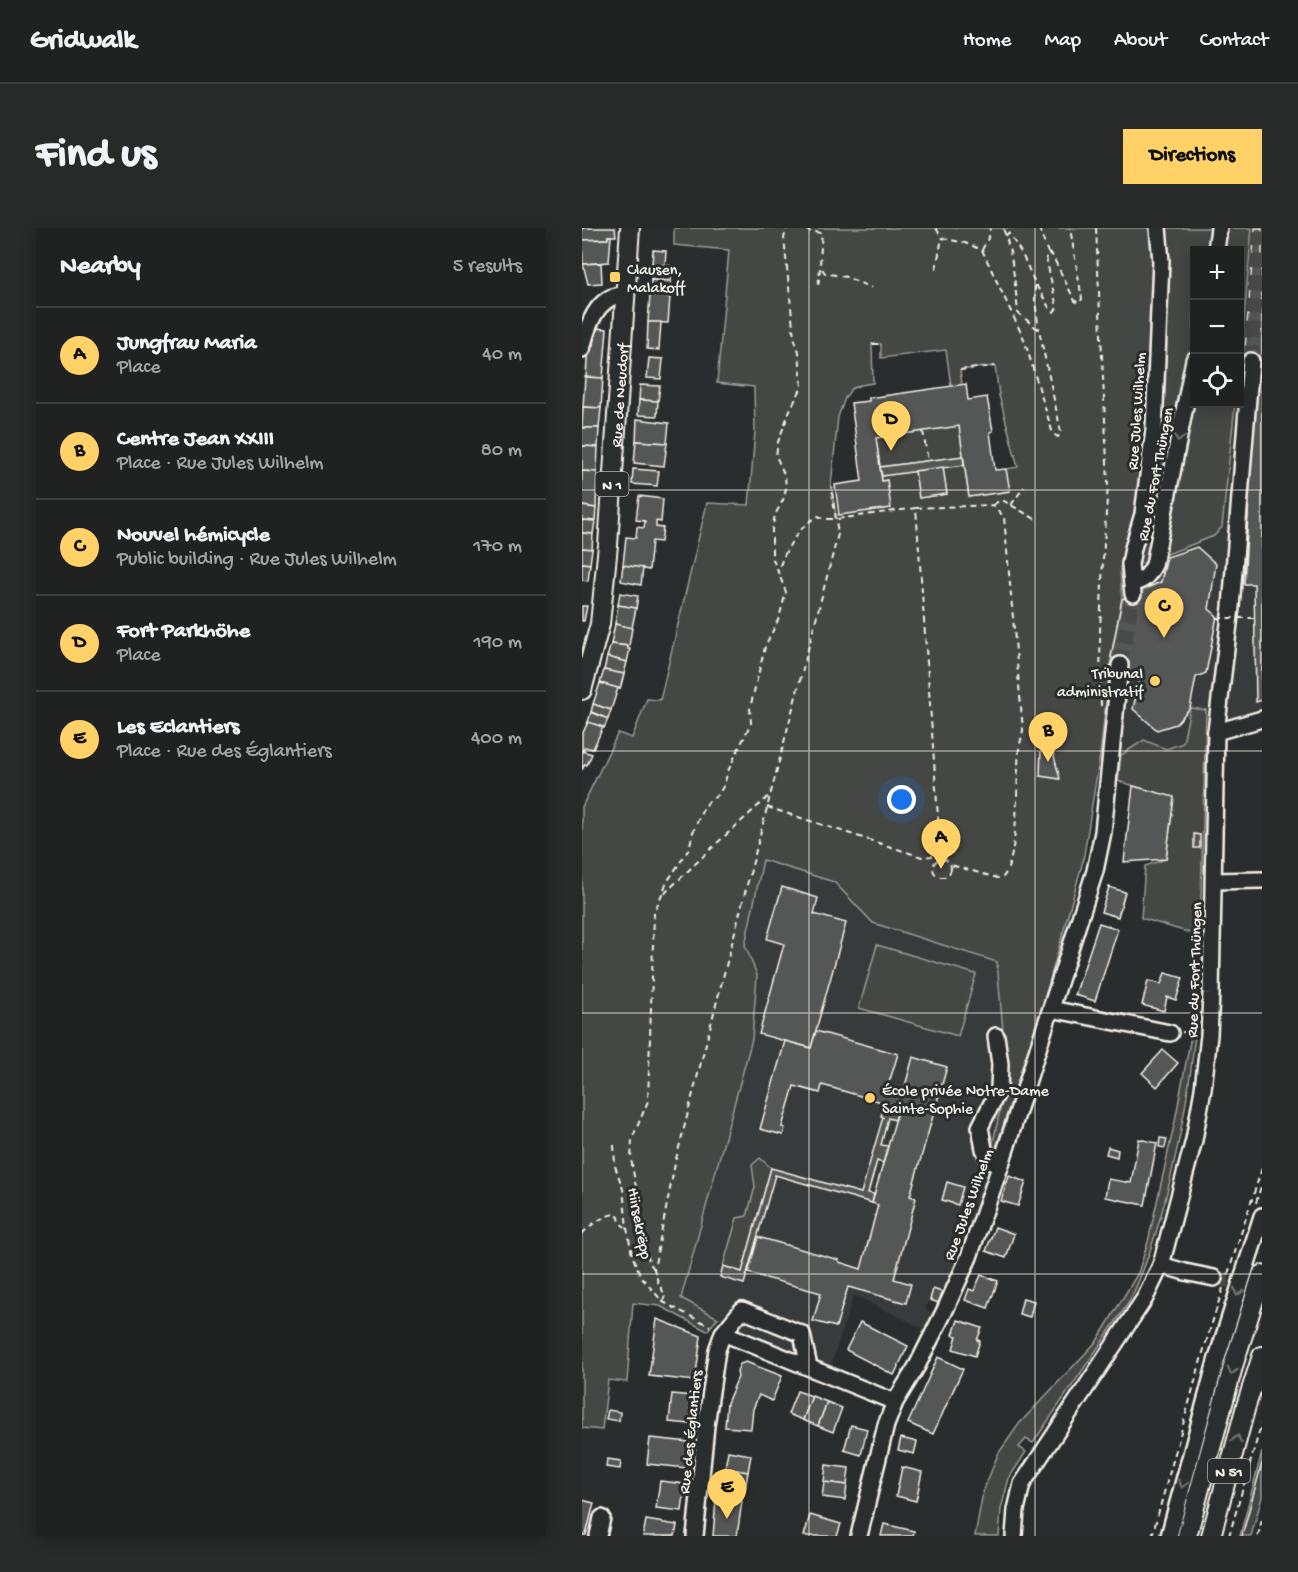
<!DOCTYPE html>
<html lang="en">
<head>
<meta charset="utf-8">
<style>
	body { margin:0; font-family:"Gochi Hand",sans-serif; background:#282a2a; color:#f1f3f6 }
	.controls { position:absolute; right:18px; top:18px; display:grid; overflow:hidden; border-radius:0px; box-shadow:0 3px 15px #0003 }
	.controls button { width:54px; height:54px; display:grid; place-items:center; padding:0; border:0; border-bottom:2px solid #3d3f40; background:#202222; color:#f1f3f6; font:30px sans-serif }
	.you { position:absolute; left:320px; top:572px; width:21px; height:21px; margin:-15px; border:4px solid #fff; border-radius:50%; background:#1a73e8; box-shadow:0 0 0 9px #1a73e833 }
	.badge { display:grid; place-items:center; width:39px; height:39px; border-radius:50%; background:#ffd166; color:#111; font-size:20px; font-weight:700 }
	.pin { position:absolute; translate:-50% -50px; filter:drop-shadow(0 2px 3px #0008) }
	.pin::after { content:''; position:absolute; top:32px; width:21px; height:18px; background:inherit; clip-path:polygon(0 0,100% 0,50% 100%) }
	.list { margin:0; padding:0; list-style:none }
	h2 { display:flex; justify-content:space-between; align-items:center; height:78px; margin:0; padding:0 24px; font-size:26px }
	h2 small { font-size:20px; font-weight:400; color:#a2a4a5 }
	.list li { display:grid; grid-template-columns:39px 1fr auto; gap:18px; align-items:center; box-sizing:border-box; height:96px; padding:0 24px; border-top:2px solid #3d3f40 }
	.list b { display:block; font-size:22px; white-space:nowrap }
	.list p { margin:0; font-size:20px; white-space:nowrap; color:#a2a4a5 }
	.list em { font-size:20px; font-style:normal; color:#a2a4a5 }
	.icon { flex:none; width:33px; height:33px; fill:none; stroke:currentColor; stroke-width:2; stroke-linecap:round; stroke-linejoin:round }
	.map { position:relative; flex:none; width:680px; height:1308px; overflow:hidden; border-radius:0px }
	header { display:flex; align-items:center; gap:36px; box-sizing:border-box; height:84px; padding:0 30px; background:#202222; border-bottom:2px solid #3d3f40 }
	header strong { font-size:28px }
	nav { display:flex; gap:33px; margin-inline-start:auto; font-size:21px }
	.intro { display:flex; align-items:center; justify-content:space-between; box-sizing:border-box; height:144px; padding:0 36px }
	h1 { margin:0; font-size:42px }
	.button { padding:15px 27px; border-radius:0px; background:#ffd166; color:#111; font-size:21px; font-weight:700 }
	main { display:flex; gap:36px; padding:0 36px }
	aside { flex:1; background:#202222; border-radius:0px; box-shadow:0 3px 15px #0003 }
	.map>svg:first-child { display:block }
	.built { fill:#373a3a }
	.green { fill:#444645; stroke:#9c9c96; stroke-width:1.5; fill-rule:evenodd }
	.building { fill:#555756; stroke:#f4f1e8; stroke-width:1.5 }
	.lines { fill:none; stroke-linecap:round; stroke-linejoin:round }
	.minor-tunnel { stroke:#484a4a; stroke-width:15; stroke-dasharray:15 8; stroke-linecap:butt }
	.minor-casing { stroke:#f4f1e8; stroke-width:20 }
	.major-casing { stroke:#f4f1e8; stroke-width:22 }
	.path { stroke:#f4f1e8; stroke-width:2; stroke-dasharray:6 4.5; stroke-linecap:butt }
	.minor { stroke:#2a2d2e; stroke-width:15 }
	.major { stroke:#2a2d2e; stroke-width:18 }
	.tram { stroke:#f4f1e8; stroke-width:1.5 }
	.path-bridge { stroke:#f4f1e8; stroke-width:2; stroke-dasharray:6 4.5; stroke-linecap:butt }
	.oneway { stroke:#71726f }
	.grid { fill:none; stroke:#f4f1e8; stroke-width:1.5; stroke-opacity:0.55 }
	.poi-dot { fill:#ffd166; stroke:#2a2d2e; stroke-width:2 }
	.labels { text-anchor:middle; stroke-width:6; stroke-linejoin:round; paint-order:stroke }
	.shield { fill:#2a2d2e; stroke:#b7b6b0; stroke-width:1.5 }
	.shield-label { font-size:15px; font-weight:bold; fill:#f4f1e8 }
	.poi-label { font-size:16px; fill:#f4f1e8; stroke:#2a2d2e; text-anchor:start }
	.street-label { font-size:16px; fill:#f4f1e8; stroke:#2a2d2e }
</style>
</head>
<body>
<header>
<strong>Gridwalk</strong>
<nav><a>Home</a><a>Map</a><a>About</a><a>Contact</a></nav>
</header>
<div class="intro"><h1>Find us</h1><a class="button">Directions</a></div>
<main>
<aside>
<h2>Nearby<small>5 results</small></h2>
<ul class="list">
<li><span class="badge">A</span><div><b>Jungfrau Maria</b><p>Place</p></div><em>40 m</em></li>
<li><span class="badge">B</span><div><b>Centre Jean XXIII</b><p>Place · Rue Jules Wilhelm</p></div><em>80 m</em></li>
<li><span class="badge">C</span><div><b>Nouvel hémicycle</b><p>Public building · Rue Jules Wilhelm</p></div><em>170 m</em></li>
<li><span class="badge">D</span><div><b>Fort Parkhöhe</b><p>Place</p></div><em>190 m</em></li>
<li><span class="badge">E</span><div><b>Les Eclantiers</b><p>Place · Rue des Églantiers</p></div><em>400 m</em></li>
</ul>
</aside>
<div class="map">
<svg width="680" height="1308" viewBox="0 0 680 1308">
	<rect width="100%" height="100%" fill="#2a2d2e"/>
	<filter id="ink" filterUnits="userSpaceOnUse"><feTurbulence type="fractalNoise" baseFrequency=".0167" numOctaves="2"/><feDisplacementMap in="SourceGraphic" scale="12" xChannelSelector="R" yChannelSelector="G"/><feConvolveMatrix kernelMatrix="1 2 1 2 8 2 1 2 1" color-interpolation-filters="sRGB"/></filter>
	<g filter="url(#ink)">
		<!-- built -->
		<g class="built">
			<path d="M670,0H680V491L623,507L624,482L601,514L584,521L562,513L539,527H518L529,429L540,371L579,354L585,326L632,308L640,299L653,176H658V137Z"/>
			<path d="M181,632L252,654L291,695L415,734L425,850L409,924L404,939L406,945L383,1010L357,1075L348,1072L343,1082L352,1085L344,1102L272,1067L249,1137L223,1128L147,1097L136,1090L99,1071L170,811L175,747L163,717Z"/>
		</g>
		<!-- green -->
		<g class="green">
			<path d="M92,0H670L658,137V22H612V176H653L640,299L632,308L585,326L579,354L567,360L576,348L580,328L561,335L538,339L540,371L529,429L518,527L501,633L460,780L412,925L409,924L425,850L415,734L291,695L252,654L181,632L163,717L175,747L170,811L99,1070L136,1090L125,1103L78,1078L51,1075L45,1154L26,1152L20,1202L0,1200V579L36,505L50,510L65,471L78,472L125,275L167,277L173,203L172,159L135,155L147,22L92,17ZM290,116H299V130L364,122L369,158L380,157L378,142L413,138L417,167L436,239L424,241L427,263L387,269L382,237L361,239L365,266L337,270L333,243L300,248V253L304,252L308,280L254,287L249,257L256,189L263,170L269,161L278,157L291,155Z"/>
			<path d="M377,198L381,228L298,239L294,210Z"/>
			<path d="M608,480L624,482L618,708L559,690L563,638L584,631L592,570L536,553L539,527L562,512L584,521L601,515Z"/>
			<path d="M295,717L394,746L376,808L277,780Z"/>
			<path d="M609,808H613C608,856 600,902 589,948C579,991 567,1034 547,1074L451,1215L444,1211L437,1219L444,1224L427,1250L419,1281L417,1308H393L401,1264L416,1226L437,1196L515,1113L556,1045L566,1014L593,893Z"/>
			<path d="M178,930L189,940L160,1044L141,1038L155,990L165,988L173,959L170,937Z"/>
			<path d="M680,1224V1269L669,1308H658Z"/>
		</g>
		<!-- building -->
		<g class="building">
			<path d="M0,0H33L34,8H26V11L0,12Z"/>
			<path d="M673,0H680V472L674,474L672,356H662L675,133L662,132Z"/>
			<path d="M26,8H29L27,34L1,36L0,12L26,11Z"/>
			<path d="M71,22L84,23L83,37L70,36Z"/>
			<path d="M19,35L20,55L6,56L1,36Z"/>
			<path d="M70,36L90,38L89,53L69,52Z"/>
			<path d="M69,52L89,53L88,69L68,67Z"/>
			<path d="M68,67L88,69L86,95L66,94Z"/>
			<path d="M66,94H79L77,122L65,121Z"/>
			<path d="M13,100L25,101L21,150L4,149L6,117H11Z"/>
			<path d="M67,130L81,131L79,151L65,150Z"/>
			<path d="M3,149L21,150L19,180L1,179Z"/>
			<path d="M384,156L386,172L405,169L411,203L408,204L413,242L424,241L428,263L387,269L377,198L294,210L300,253L305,252L309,280L257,287L253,257L280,253L269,175L287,173V170Z"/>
			<path d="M58,157L78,158L76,173L57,172Z"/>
			<path d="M57,172L76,173L75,188L56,187Z"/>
			<path d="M1,179L19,180L17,200H0Z"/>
			<path d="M55,191L87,195L85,215L54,213Z"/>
			<path d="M0,200H17L16,219L0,218Z"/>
			<path d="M54,213L85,215L82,238L52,235Z"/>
			<path d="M0,218L16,219L15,244L0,243Z"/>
			<path d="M381,228L382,237L300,248L298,239Z"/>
			<path d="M361,239L365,266L337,270L333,243Z"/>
			<path d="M51,241L77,243L75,258L50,256Z"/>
			<path d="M0,243L15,244L14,280L0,278Z"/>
			<path d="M57,268L81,271L79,294L74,293V299L81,300L79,314L70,313L67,342L41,337L44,309L54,310L55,299L62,300L63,293L54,292Z"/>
			<path d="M0,278L14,280L13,293L0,292Z"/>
			<path d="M0,292L13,293L11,306L0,305Z"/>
			<path d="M0,305L11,306L10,321L0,320Z"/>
			<path d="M615,319L634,336L627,381L635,388L624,445L614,449L608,480L594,496L575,502L551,481L557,453L529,429L540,371L579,354L585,329Z"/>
			<path d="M0,320L10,321L8,336L0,335Z"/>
			<path d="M0,335L8,336L6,353L0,352Z"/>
			<path d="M41,337L61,340L59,357L39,353Z"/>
			<path d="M38,365L56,368L54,380L36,377Z"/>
			<path d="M36,377L54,380L50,400L33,396Z"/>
			<path d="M0,378H5L2,393H0Z"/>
			<path d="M33,396L50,400L47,418L29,416Z"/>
			<path d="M29,416L46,418V421H48L45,434L25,429Z"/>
			<path d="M25,429L45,434L42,446L22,442Z"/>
			<path d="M22,442L42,446L38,461L18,455Z"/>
			<path d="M18,455L36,460L29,482L11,476Z"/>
			<path d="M11,476L29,482L26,491L9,484Z"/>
			<path d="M9,484L26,491L22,500L6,494Z"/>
			<path d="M6,494L21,499L11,521L3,519L1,523H0V507Z"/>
			<path d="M469,517L478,551L458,548L459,519Z"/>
			<path d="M0,523L10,526L5,537L3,536L0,542Z"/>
			<path d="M551,558L592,569L584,631L542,634Z"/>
			<path d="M612,606L618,607V620H612Z"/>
			<path d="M200,659L236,670L232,686L264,695L229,820L177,806L202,716L185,711Z"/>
			<path d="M527,659L543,664L536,689L519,684Z"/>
			<path d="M517,695L536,701L513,773L493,767Z"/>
			<path d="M583,745L601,750L594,772L585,769L582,783L560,777L566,753L579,756Z"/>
			<path d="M234,803L316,826L306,858L322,862L331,829L365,839L328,968L334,970L312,1051L329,1056L324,1075L266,1059L254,1099L231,1093L239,1065L166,1045L176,1009L257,1032V1034L279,1041L296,977L290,975L317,879L240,857L238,865L212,858L200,899L203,900L201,907L178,901L203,813L229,820Z"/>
			<path d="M581,822L596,835L575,859L560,845Z"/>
			<path d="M303,874L317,879L313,892L306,890L299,917L306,918L301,935L295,933L286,965L292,966L290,975L193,947L162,1056L138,1049L141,1038L160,1044L189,940L279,965L301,889L299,888Z"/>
			<path d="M578,910L585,911L583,920L577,919Z"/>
			<path d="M557,911L575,915L563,977L523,969L526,951L549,955Z"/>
			<path d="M526,919L536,922L535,929L524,926Z"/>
			<path d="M427,948L444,954L436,978L419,973Z"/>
			<path d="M365,954L381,959L376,977L360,972Z"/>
			<path d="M413,999L432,1006L424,1030L404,1023Z"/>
			<path d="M399,1047L416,1053L406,1080L383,1072L387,1061L392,1063Z"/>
			<path d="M351,1061L360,1064L357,1075L348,1072Z"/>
			<path d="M441,1070L452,1073L448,1089L437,1086Z"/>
			<path d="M75,1091L119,1108L113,1153L67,1148Z"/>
			<path d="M376,1092L400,1100L395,1112L398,1113L393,1128L371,1121L375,1108L371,1107Z"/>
			<path d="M278,1094L326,1118L312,1147L264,1122Z"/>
			<path d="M356,1129L381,1141L351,1206L326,1195Z"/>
			<path d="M164,1134L200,1148L190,1173L177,1167L171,1181L169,1201L143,1199L145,1175L156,1149L155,1143L158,1136Z"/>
			<path d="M215,1163L230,1168L221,1192L206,1186Z"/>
			<path d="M90,1166L111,1168L108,1196L87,1194Z"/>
			<path d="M230,1168L245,1174L236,1198L221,1192Z"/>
			<path d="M245,1174L260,1180L251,1204L236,1198Z"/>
			<path d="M26,1182L38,1184L37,1193L24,1191Z"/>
			<path d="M269,1197L285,1201L279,1227L262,1222Z"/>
			<path d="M68,1210L107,1214L105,1240L65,1236Z"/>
			<path d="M319,1210L335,1214L332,1226L316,1222Z"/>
			<path d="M146,1223L169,1227L166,1244L143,1240Z"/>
			<path d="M25,1231L39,1233L38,1241L24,1239Z"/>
			<path d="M244,1237L267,1240L265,1257L242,1254Z"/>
			<path d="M320,1239L340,1244L334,1273L314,1268Z"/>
			<path d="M143,1240L166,1244L163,1262L140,1259Z"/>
			<path d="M78,1253L103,1256L100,1283L74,1280Z"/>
			<path d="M242,1254L265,1257L263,1272L240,1269Z"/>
			<path d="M134,1271L160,1273L155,1308H131Z"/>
			<path d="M0,1272L12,1275L4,1307H0Z"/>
			<path d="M228,1287L259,1296L255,1308H222Z"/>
			<path d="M64,1292L95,1297L93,1308H61Z"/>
			<path d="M302,1296L332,1303L331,1308H299Z"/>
		</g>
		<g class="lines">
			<!-- minor-tunnel -->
			<g class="minor-tunnel">
				<path d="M669,133L678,0"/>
				<path d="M538,437L551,366"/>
				<path d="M632,1050L680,1056"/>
			</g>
			<!-- minor casing -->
			<g class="minor-casing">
				<g id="minor">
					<path d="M634,22L637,0"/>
					<path d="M0,121C5,99 15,66 43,67"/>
					<path d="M550,355C562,353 566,348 572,337L612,132"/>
					<path d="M551,366L548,336L551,320L561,286L572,202L579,33L576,0"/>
					<path d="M634,504L680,491"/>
					<path d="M632,653L680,652"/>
					<path d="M469,781L588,805"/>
					<path d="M414,808L418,836L417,861L398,899L402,921L407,932L419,936"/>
					<path d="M579,1037L603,1044L632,1050"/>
					<path d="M141,1105L313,1174"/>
					<path d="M16,1308L20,1290"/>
					<path d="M113,1308L124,1198L135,1122L141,1105L160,1082L220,1106L227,1139"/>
					<path d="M277,1308L304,1197L313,1174L335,1138L363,1082L387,1029L419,936L513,643L521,604L538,437"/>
					<path d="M432,1308L434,1282L440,1256L563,1070L579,1037L612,912L621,861L627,807L629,766L634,504L649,379L669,133"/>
					<path d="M587,1308L635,1130L680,988"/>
				</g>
			</g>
			<!-- major casing -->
			<g class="major-casing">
				<g id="major">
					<path id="s1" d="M0,462L18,396L26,317L48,0"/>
					<path d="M605,1308L652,1135L680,1047"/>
					<path d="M629,1308L664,1178L680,1128"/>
				</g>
			</g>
			<!-- path -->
			<g class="path">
				<path d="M225,0L226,3L240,5C238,23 239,40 236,58"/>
				<path d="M354,0L360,10"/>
				<path d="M457,0L466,25"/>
				<path d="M514,0L526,256L521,331L518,404L519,480"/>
				<path d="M424,8L426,5L428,7L440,26L453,55L468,81L472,84L475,80L464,29L466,25L470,27L493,73L497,75L500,71L488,0"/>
				<path d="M400,22L407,8L408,0"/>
				<path d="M240,41L243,45L264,49L290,60"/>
				<path d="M354,41L360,10L383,15L400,22L442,111L471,206L476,209L479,204L457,102L436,85C433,56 431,27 421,0"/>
				<path d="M453,57V73L457,102"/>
				<path d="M290,116H300"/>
				<path d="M378,142L413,138"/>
				<path d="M341,203L346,233"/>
				<path d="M411,277L417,273H422L453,291"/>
				<path d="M429,277L442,259"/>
				<path d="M334,280L411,277L422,289L441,502C440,509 438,515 437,521C434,548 438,636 419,651L369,637"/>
				<path d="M185,579L340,629L352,628L358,617L334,280L255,291H243L236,288C216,299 203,322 196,343"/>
				<circle cx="360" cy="640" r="9"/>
				<path d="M82,666L134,616L187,568"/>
				<path d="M600,804L615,806"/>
				<path d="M32,917L33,938L41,961L45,1000L50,1027L59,1049L81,1074L128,1098"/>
				<path d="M674,975L680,955"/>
				<path d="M0,1006C8,997 22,987 33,986L37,989L38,995L43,999"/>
				<path d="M72,1041L67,1034L49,931L50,911L66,873L72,685L85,654L107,621L111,604L120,583L127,573L136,567L142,557L146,543L169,495L168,480L183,419L197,390L204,364L190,329V301L193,287L201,272L204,260L203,248L194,228L196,214L208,182L220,159L217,124L212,109L202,10L205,0"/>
				<path d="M646,1046L680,940"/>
				<path d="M81,1074L83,1067L76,1054L72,1041L94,931L256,306L249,257"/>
				<path d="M570,1308L622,1121L641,1060"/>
				<path d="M647,1308L680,1194"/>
				<path d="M676,1308L680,1292"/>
			</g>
			<!-- minor -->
			<use href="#minor" class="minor"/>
			<!-- major -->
			<use href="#major" class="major"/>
			<!-- tram -->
			<path class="tram" d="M660,1308L680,1235"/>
			<!-- path-bridge -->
			<path class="path-bridge" d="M635,390H672"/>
		</g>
		<!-- one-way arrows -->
		<defs><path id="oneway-chevron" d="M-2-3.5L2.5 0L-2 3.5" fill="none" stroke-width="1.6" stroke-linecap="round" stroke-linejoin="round" transform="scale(1.5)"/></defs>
		<g class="oneway">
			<use href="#oneway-chevron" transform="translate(597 210) rotate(101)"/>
			<use href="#oneway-chevron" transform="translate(656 1064) rotate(108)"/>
			<use href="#oneway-chevron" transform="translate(650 1143) rotate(105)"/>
			<use href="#oneway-chevron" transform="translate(655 1211) rotate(-75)"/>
			<use href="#oneway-chevron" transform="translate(601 1256) rotate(105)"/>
		</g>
	</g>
	<!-- grid -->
	<path class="grid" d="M227,0V1308M453,0V1308M0,262H680M0,523H680M0,785H680M0,1046H680"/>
	<!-- markers -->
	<g class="poi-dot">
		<rect x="27" y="43" width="12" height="12" rx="3"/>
		<circle cx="573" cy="453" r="6"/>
		<circle cx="288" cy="870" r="6"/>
	</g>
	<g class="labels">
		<!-- shield labels -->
		<g class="shield">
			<rect x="13.5" y="244" width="33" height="24" rx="4.5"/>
			<rect x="626" y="1231" width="42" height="24" rx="4.5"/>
		</g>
		<g class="shield-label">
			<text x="30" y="261">N 1</text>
			<text x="647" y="1248">N 51</text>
		</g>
		<!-- poi labels -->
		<g class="poi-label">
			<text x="45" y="46">Clausen,<tspan x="45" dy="18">Malakoff</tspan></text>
			<text x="561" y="450" text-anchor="end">Tribunal<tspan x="561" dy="18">administratif</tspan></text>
			<text x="300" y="867">École privée Notre-Dame<tspan x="300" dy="18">Sainte-Sophie</tspan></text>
		</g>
		<!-- street labels -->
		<g class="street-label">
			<text dy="6" stroke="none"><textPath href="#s1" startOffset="298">Rue de Neudorf</textPath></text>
			<text transform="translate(553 183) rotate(-86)" y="6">Rue Jules Wilhelm</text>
			<text transform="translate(572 246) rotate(-79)" y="6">Rue du Fort Thüngen</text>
			<text transform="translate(611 742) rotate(-88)" y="6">Rue du Fort Thüngen</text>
			<text transform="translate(385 976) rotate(-70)" y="6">Rue Jules Wilhelm</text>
			<text transform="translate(59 995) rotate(79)" y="6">Hiirsekrëpp</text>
			<text transform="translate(107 1204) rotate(-84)" y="6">Rue des Églantiers</text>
		</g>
	</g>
</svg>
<div class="controls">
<button>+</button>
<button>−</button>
<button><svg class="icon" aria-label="locate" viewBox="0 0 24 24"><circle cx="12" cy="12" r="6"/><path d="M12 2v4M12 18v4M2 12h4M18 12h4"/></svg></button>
</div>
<div class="you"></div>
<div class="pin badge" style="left:359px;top:641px">A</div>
<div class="pin badge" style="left:466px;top:534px">B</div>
<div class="pin badge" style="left:582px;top:410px">C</div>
<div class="pin badge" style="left:309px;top:223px">D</div>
<div class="pin badge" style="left:145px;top:1291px">E</div>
</div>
</main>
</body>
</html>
